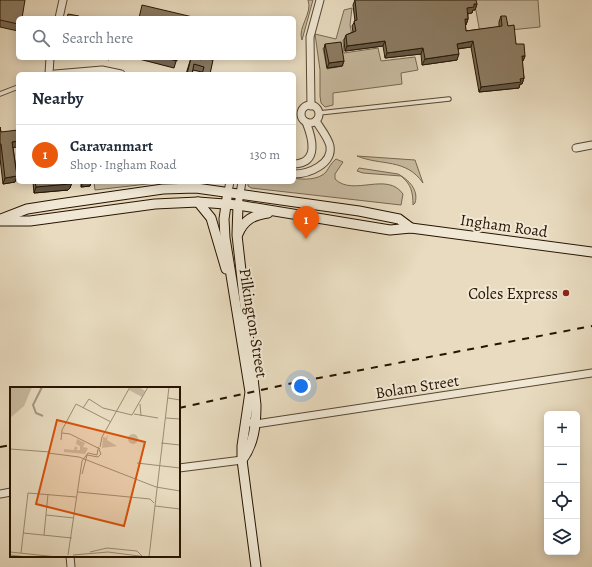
<!DOCTYPE html>
<html lang="en">
<head>
<meta charset="utf-8">
<style>
	body { margin:0; font-family:Alegreya,serif; background:#f6f6f7; color:#1f2937 }
	.controls { position:absolute; right:12px; bottom:12px; display:grid; overflow:hidden; border-radius:6px; box-shadow:0 2px 10px #0003 }
	.controls button { width:36px; height:36px; display:grid; place-items:center; padding:0; border:0; border-bottom:1px solid #e0e1e3; background:#fff; color:#1f2937; font:20px sans-serif }
	.you { position:absolute; left:301px; top:386px; width:14px; height:14px; margin:-10px; border:3px solid #fff; border-radius:50%; background:#1a73e8; box-shadow:0 0 0 6px #1a73e833 }
	.badge { display:grid; place-items:center; width:26px; height:26px; border-radius:50%; background:#ea580c; color:#fff; font-size:13px; font-weight:700 }
	.pin { position:absolute; translate:-50% -33px; filter:drop-shadow(0 1px 2px #0008) }
	.pin::after { content:''; position:absolute; top:21px; width:14px; height:12px; background:inherit; clip-path:polygon(0 0,100% 0,50% 100%) }
	.list { margin:0; padding:0; list-style:none }
	h2 { display:flex; justify-content:space-between; align-items:center; height:52px; margin:0; padding:0 16px; font-size:17px }
	h2 small { font-size:13px; font-weight:400; color:#747a83 }
	.list li { display:grid; grid-template-columns:26px 1fr auto; gap:12px; align-items:center; box-sizing:border-box; height:60px; padding:0 16px; border-top:1px solid #e0e1e3 }
	.list b { display:block; font-size:15px; white-space:nowrap }
	.list p { margin:0; font-size:13px; white-space:nowrap; color:#747a83 }
	.list em { font-size:13px; font-style:normal; color:#747a83 }
	.icon { flex:none; width:22px; height:22px; fill:none; stroke:currentColor; stroke-width:2; stroke-linecap:round; stroke-linejoin:round }
	.map { position:relative; flex:none; width:592px; height:567px; overflow:hidden }
	.search { position:absolute; background:#fff; box-shadow:0 2px 10px #0003; left:16px; top:16px; width:280px; height:44px; display:flex; align-items:center; gap:10px; box-sizing:border-box; padding:0 14px; border-radius:6px; color:#747a83; font-size:15px }
	.panel { position:absolute; background:#fff; box-shadow:0 2px 10px #0003; left:16px; top:72px; width:280px; height:112px; border-radius:6px }
	.map>svg:first-child { display:block }
	.green { fill:#c7b99f; stroke:#776650; fill-rule:evenodd }
	.lines { fill:none; stroke-linecap:round; stroke-linejoin:round }
	.lane-casing { stroke:#574630; stroke-width:5.5 }
	.street-casing { stroke:#574630; stroke-width:9 }
	.secondary-casing { stroke:#271400; stroke-width:11 }
	.lane { stroke:#f0e8d5; stroke-width:3.5 }
	.street { stroke:#f0e8d5; stroke-width:7 }
	.secondary { stroke:#f0e8d5; stroke-width:9 }
	.rail { stroke:#271400; stroke-width:2; stroke-dasharray:7 7; stroke-linecap:butt }
	.wall { fill:#786a55; stroke:#271400 }
	.shaded-wall { fill:#615645; stroke:#271400 }
	.building { fill:#8b7b63; stroke:#271400 }
	.poi-dot { fill:#8f2418; stroke:#f0e8d5; stroke-width:1.5 }
	.labels { text-anchor:middle; stroke-width:4; stroke-linejoin:round; paint-order:stroke }
	.street-label { font-size:16px; fill:#271400; stroke:#f0e8d5 }
	.poi-label { font-size:16px; fill:#271400; stroke:#f0e8d5; text-anchor:end }
	.inset-river { fill:none; stroke:#a6977e; stroke-width:2 }
	.inset-road { fill:none; stroke:#9b8b73; stroke-width:1 }
	.view { fill:#d5520b; fill-opacity:0.15; stroke:#d5520b; stroke-width:2 }
	.inset-edge { fill:none; stroke:#271400; stroke-width:2 }
</style>
</head>
<body>
<div class="map">
<svg width="592" height="567" viewBox="0 0 592 567">
	<rect width="100%" height="100%" fill="#e8dbbf"/>
	<filter id="stains"><feTurbulence type="fractalNoise" baseFrequency=".005" numOctaves="4"/><feColorMatrix values="0 0 0 0 .2 0 0 0 0 .09 0 0 0 0 .02 0 0 0 .5 -.17"/></filter>
	<radialGradient id="worn" r=".72"><stop offset=".6" stop-color="#630" stop-opacity="0"/><stop offset="1" stop-color="#630" stop-opacity=".3"/></radialGradient>
	<!-- green -->
	<g class="green">
		<path d="M308,0H313L302,40C297,28 313,13 308,0Z"/>
		<path d="M474,0H538L540,27L480,33Z"/>
		<path d="M352,8L350,25L352,35L343,40L344,53L378,48L381,61L415,57L418,70L401,73L402,84L333,93V105L325,107L321,103L320,96V70L315,34L336,39L344,10ZM340,46L343,66L327,69L323,48Z"/>
		<path d="M357,156L415,160L423,183C406,158 381,166 357,156Z"/>
		<path d="M336,159L343,162L335,174V179C353,197 387,171 403,194L401,205L251,188L248,186V182H294V178C303,180 319,180 326,172C329,168 331,163 336,159Z"/>
		<path d="M359,168L398,174C409,180 419,190 415,203L413,205C413,192 411,184 401,176L363,173L357,171Z"/>
		<path d="M94,182H165L95,190Z"/>
	</g>
	<g class="lines">
		<!-- lane casing -->
		<g class="lane-casing">
			<g id="lane">
				<path d="M0,94L18,87"/>
				<path d="M319,113L449,99"/>
			</g>
		</g>
		<!-- street casing -->
		<g class="street-casing">
			<g id="street">
				<path d="M59,18L63,0"/>
				<path d="M49,74L50,58"/>
				<path d="M55,74L102,70L121,74"/>
				<circle cx="310" cy="114" r="9"/>
				<path d="M311,106L310,37L320,0"/>
				<path d="M576,148L592,145"/>
				<path d="M294,164C320,163 312,137 306,122"/>
				<path d="M294,174C309,174 333,164 330,146C328,137 320,128 316,121"/>
				<path d="M228,191L230,182"/>
				<path d="M238,205L242,182"/>
				<path d="M247,422L256,424L592,373"/>
				<path d="M179,468L242,460"/>
				<path d="M0,494L11,492"/>
				<path d="M70,556L71,567"/>
			</g>
		</g>
		<!-- secondary casing -->
		<g class="secondary-casing">
			<g id="secondary">
				<path d="M227,198L224,219L225,238L250,392L242,446V460L256,567"/>
				<path d="M198,202L211,218L226,269"/>
				<path d="M238,205L237,235L256,405C256,425 254,444 242,460"/>
				<path d="M1,219L27,209L59,204L163,189L196,188L359,211L399,219L411,228"/>
				<path d="M0,221H30L155,204L198,202L238,205L390,230L411,228L592,252"/>
				<path d="M238,234C244,220 253,215 268,213"/>
			</g>
		</g>
		<!-- lane -->
		<use href="#lane" class="lane"/>
		<!-- street -->
		<use href="#street" class="street"/>
		<!-- secondary -->
		<use href="#secondary" class="secondary"/>
		<!-- rail -->
		<g class="rail">
			<path d="M179,408L298,382L592,326"/>
			<path d="M0,447L11,445"/>
		</g>
	</g>
	<!-- wall -->
	<g class="wall">
		<path d="M0,0L18,18V31L0,27Z"/>
		<path d="M355,0L477,4L475,10H473L472,13H468V19L466,25H465L466,31L499,27V22L501,16L508,26L516,44L525,56L523,61L522,62L524,78L522,84H520L519,88L479,92L471,47L458,49L457,60L422,65L421,54L385,58L383,46L345,51L344,40L346,35L353,32L352,26L355,21L353,5Z"/>
		<path d="M325,44L344,61L342,66L327,68L324,49Z"/>
		<path d="M103,58H110L109,60Z"/>
		<path d="M135,58H177L174,68Z"/>
		<path d="M191,58L201,60L210,74H202V72L193,70L192,74H186Z"/>
		<path d="M0,127L1,132L13,147L17,176L15,182L3,184L0,158Z"/>
		<path d="M33,182H72L70,188L68,190L34,193Z"/>
		<path d="M81,182H91L90,186L81,187Z"/>
	</g>
	<!-- shaded-wall -->
	<g class="shaded-wall">
		<path d="M474,4H477L475,10H473L472,13L465,14L467,8Z"/>
		<path d="M465,19H468L466,25H462Z"/>
		<path d="M385,41L383,46L345,51L347,46Z"/>
		<path d="M473,41L471,47L455,49L457,44Z"/>
		<path d="M423,48L421,54L385,58L387,53Z"/>
		<path d="M459,54L457,60L422,65L425,59Z"/>
		<path d="M522,56H525L523,61L519,62Z"/>
		<path d="M344,61L342,66L327,68L329,63Z"/>
		<path d="M524,78L522,84H520L519,88L479,92L481,87Z"/>
		<path d="M18,141V147L10,148L12,142Z"/>
		<path d="M17,176L15,182L3,184L5,178Z"/>
		<path d="M72,182L70,188L68,190L34,193L36,187Z"/>
		<path d="M83,182H91L90,186L81,187Z"/>
	</g>
	<!-- building -->
	<g class="building">
		<path d="M0,0H25L22,18H18V24L0,20Z"/>
		<path d="M355,0H476L477,4H474V7L467,8L468,19H465L466,31L502,26L501,16H506L508,26L514,25L516,44H524L525,56H522L524,78L520,79L521,82L481,87L473,41L457,44L459,54L425,59L423,48L387,53L385,41L347,46L346,35L356,31L354,21L357,20Z"/>
		<path d="M142,5L197,18H139Z"/>
		<path d="M68,14L79,16V18H67Z"/>
		<path d="M341,42L344,61L329,63L325,44Z"/>
		<path d="M165,58H177V61Z"/>
		<path d="M191,58H196L201,60V58H203L213,60L210,74H202L204,67L194,64L192,74H187Z"/>
		<path d="M0,127L1,132L18,130V141L12,142L17,176L5,178L1,144H0Z"/>
		<path d="M35,182H72L70,184L36,187Z"/>
	</g>
	<!-- markers -->
	<circle class="poi-dot" cx="566" cy="293" r="4"/>
	<g class="labels">
		<!-- street labels -->
		<g class="street-label">
			<text transform="translate(504 225) rotate(8)" y="6">Ingham Road</text>
			<text transform="translate(254 323) rotate(81)" y="6">Pilkington Street</text>
			<text transform="translate(417 386) rotate(-9)" y="6">Bolam Street</text>
		</g>
		<!-- poi labels -->
		<g class="poi-label">
			<text x="558" y="299">Coles Express</text>
		</g>
	</g>
	<!-- overview -->
	<g transform="translate(10 387)">
		<rect width="170" height="170" fill="#e8dbbf"/>
		<path d="M0,0H22L14,19L0,31ZM121,0H129L135,4L132,10L119,3ZM118 52a5 5 0 1 1 10 0a5 5 0 1 1-10 0ZM98,47L97,53L107,59L92,61L93,50L96,51ZM67,52L75,56L73,60L78,61L75,67L54,65V62L64,63L65,59L68,61L66,63H70V59L66,57Z" fill="#c7b99f"/>
		<path class="inset-river" d="M32,0L23,18L26,26L33,29"/>
		<path class="inset-road" d="M158,11L170,13M130,17L131,29M73,21L79,12L93,21L122,28L138,0M124,27L148,31M156,31L170,32M52,46L60,47L88,61M51,53L52,43L66,17L101,35M151,56L170,58M90,60L92,50L120,0M0,62L40,65M38,66L69,70L146,100L170,104M127,76L170,81M72,87L77,68L88,70L91,67L88,60L90,62M68,105L140,112L144,116M145,119L170,122M36,128L64,131M13,146L62,151M34,148L38,107M0,165L47,170M80,165L97,161L127,164L132,169M11,166L18,106L66,110M0,168L17,170M58,168L72,74L78,66L87,68L88,62M63,168L98,165L137,170M73,170H118M139,170L159,0"/>
		<path class="view" d="M47,33L135,55L114,139L26,117Z"/>
		<rect width="170" height="170" class="inset-edge"/>
	</g>
	<rect width="100%" height="100%" filter="url(#stains)"/>
	<rect width="100%" height="100%" fill="url(#worn)"/>
</svg>
<div class="controls">
<button>+</button>
<button>−</button>
<button><svg class="icon" aria-label="locate" viewBox="0 0 24 24"><circle cx="12" cy="12" r="6"/><path d="M12 2v4M12 18v4M2 12h4M18 12h4"/></svg></button>
<button><svg class="icon" aria-label="layers" viewBox="0 0 24 24"><path d="M12 4l9 5-9 5-9-5zM3 14l9 5 9-5"/></svg></button>
</div>
<div class="you"></div>
<div class="pin badge" style="left:306px;top:239px">1</div>
<div class="search"><svg class="icon" aria-label="search" viewBox="0 0 24 24"><circle cx="10" cy="10" r="6"/><path d="M15 15l6 6"/></svg>Search here</div>
<section class="panel">
<h2>Nearby<small></small></h2>
<ul class="list">
<li><span class="badge">1</span><div><b>Caravanmart</b><p>Shop · Ingham Road</p></div><em>130 m</em></li>
</ul>
</section>
</div>
</body>
</html>
